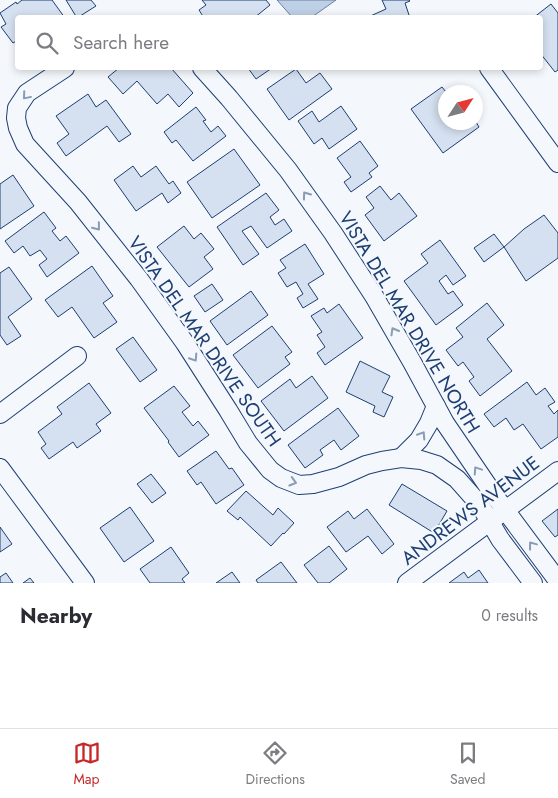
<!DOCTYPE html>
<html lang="en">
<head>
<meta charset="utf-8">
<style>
	body { margin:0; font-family:Jost,sans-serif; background:#f7f7f7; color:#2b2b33 }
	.compass { position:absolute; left:438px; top:85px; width:45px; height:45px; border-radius:50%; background:#fff; box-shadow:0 2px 8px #0003; rotate:54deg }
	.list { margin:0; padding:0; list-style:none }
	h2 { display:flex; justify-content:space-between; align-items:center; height:65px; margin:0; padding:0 20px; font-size:21px }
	h2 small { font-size:16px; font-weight:400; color:#7c7c81 }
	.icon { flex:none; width:28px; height:28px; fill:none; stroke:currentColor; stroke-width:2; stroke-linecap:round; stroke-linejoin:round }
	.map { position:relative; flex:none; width:558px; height:583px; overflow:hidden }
	.search { position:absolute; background:#fff; box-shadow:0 2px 8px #0003; left:15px; right:15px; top:15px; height:55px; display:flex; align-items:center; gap:12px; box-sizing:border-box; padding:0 18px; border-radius:5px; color:#7c7c81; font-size:19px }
	.sheet { height:145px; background:#fff }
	nav { display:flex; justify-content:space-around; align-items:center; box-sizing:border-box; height:70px; border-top:1px solid #e1e1e2; background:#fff; font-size:14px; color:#7c7c81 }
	nav a { display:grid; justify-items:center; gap:2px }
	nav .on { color:#c62828 }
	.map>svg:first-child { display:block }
	.water { fill:#bed0e5; stroke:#687fa3 }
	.building { fill:#d5e0f0; stroke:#1d3f73 }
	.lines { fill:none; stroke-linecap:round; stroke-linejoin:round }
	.minor-casing { stroke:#1d3f73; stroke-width:20 }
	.minor { stroke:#f4f7fb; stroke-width:18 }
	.oneway { stroke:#889bb7 }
	.labels { text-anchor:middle; stroke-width:4; stroke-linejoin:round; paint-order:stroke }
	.street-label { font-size:19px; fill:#1d3f73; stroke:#f4f7fb }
</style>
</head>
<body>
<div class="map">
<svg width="558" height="583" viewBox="0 0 558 583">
	<rect width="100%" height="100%" fill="#f4f7fb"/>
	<!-- water -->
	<path class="water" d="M277,0H336L312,17H292Z"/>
	<!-- building -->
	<g class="building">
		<path d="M22,0H52L65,18H18V40L13,43L1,27L6,24L0,13L16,2L17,4Z"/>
		<path d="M66,0H91L96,6L77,18Z"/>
		<path d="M202,0H266L270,5L254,18H204L199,10L206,5Z"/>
		<path d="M382,0H409L410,1L405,3L410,18H366L386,9Z"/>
		<path d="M551,4L558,13V70L555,72L540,53V18H533Z"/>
		<path d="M119,68H171L193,93L179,107L168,94L157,104L137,81L123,94L108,77Z"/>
		<path d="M248,68H272L256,79Z"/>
		<path d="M296,69L306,83L320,73L332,89L289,120L267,89Z"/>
		<path d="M442,87L446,92V122H476L479,127L443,153L411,109Z"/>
		<path d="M88,94L96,107L106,100L131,134L119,142L107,126L66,156L57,143L69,134L56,116Z"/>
		<path d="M341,106L357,129L329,149L322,138L314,144L298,121L312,111L319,122Z"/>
		<path d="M196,107L206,120L203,121L211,132L218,126L226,136L193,161L176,140L172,143L164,132Z"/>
		<path d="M360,141L378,166L369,173L372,177L351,192L344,182L351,177L337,158Z"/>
		<path d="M234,149L260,185L212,218L187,182Z"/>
		<path d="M133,166L141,177L156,166L169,184L173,181L181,193L168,203L162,193L136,211L114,180Z"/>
		<path d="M13,175L34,206L0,229V184Z"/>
		<path d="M380,186L391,200L399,193L417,216L384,241L365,215L374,208L366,197Z"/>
		<path d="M266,193L279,210L270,217L275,225L284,219L292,231L267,248L251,226L242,231L259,254L243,265L217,227Z"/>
		<path d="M44,212L56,228L52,231L60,241L66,236L79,253L47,277L39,265L47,259L40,250L30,256L23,246L14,253L5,241Z"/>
		<path d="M544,215L558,233V258L526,281L504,247L524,229Z"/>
		<path d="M184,226L194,239L201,233L214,249L204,257L213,269L189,287L157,247Z"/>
		<path d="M494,234L504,247L484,262L474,248Z"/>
		<path d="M440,240L466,276L453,285L446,275L439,281L448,294L453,291L463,305L436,325L404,281L428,263L421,254Z"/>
		<path d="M305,244L324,274L308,284L318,299L303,308L297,298L303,294L296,282L287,287L278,273L286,268L280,260Z"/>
		<path d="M92,266L113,296L103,303L117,322L94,338L72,307L58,317L45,300Z"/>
		<path d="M9,267L32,299L8,317L21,336L7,345L0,335V273Z"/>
		<path d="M212,284L223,300L205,312L194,296Z"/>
		<path d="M251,291L268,315L227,345L210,321Z"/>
		<path d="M487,303L504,325L487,339L512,371L480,396L469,381L474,377L463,362L458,366L446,350L463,337L456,328Z"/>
		<path d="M339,304L363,338L325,365L317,353L325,347L317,335L322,332L311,316L324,308L327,313Z"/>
		<path d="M272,326L292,352L285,357L290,364L258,388L233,355Z"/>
		<path d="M133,337L157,370L140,382L116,349Z"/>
		<path d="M360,361L390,376L382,392L393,397L384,417L373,412L375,406L346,392Z"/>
		<path d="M312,376L328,398L284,431L261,401L290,379L296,388Z"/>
		<path d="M527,382L536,395L545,388L555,402L548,406L554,414L558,410V437L541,449L523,424L514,430L506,418L494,427L484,414Z"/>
		<path d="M89,383L111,413L96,424L101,431L77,448L73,442L49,459L41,448L46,444L38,432L62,414L57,407Z"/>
		<path d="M174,386L190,406L182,412L193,426L198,421L209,435L179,457L168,442L169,441L144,408Z"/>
		<path d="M338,408L359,436L341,450L334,440L320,450L323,455L305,468L288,445Z"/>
		<path d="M216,451L229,469L232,468L244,485L216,504L201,482L197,485L187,471Z"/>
		<path d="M151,474L166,493L152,503L137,484Z"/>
		<path d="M402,484L447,511L434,533L389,505Z"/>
		<path d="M246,491L273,515L278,508L294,523L284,534L283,533L271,546L240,517L238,520L227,511Z"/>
		<path d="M130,507L154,541L124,562L100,528Z"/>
		<path d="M367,509L394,544L382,554L368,536L346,552L327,527L348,511L354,519Z"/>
		<path d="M558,509V535L555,537L542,521Z"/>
		<path d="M0,527L12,544L0,552Z"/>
		<path d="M329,546L347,569L329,583H318L304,565Z"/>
		<path d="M171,547L189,573L182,579L185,583H150L140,569Z"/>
		<path d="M281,562L297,583H258L256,580Z"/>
		<path d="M479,570L488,583H449L464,572L468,578Z"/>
		<path d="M232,572L240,583H216Z"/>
		<path d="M6,573L13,583H0V577Z"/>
		<path d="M30,578L34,583H23Z"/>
	</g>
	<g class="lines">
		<!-- minor casing -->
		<g class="minor-casing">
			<g id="minor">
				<path d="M65,68L27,93L17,108L16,118L18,128L25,144L78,202L139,279L185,343L228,410L248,443L270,470L281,478L299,485L313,484L339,477L366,465L382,461L401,458L421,460L437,465L457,479L480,505L500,539L533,583"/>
				<path d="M202,68L229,98L288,170L333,233L374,296L412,362L445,423L494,495L558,581"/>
				<path d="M489,68L558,163"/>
				<path d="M0,414L77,356"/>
				<path d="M401,458L419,440L429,423L436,406"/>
				<path d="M0,468L85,583"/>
				<path d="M407,583L558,471"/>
			</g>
		</g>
		<!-- minor -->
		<use href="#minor" class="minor"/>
	</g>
	<!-- one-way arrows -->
	<defs><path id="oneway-chevron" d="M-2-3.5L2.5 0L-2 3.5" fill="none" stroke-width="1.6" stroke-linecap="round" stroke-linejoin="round" transform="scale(1.25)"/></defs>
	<g class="oneway">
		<use href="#oneway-chevron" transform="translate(26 96) rotate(130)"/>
		<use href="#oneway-chevron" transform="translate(306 195) rotate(-126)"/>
		<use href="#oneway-chevron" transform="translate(97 227) rotate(51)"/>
		<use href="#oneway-chevron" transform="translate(394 331) rotate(-120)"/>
		<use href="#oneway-chevron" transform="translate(194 358) rotate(57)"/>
		<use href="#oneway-chevron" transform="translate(422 435) rotate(-57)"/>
		<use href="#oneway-chevron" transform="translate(477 470) rotate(-124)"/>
		<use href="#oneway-chevron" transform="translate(293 482) rotate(16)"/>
		<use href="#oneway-chevron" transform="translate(532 545) rotate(-127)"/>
	</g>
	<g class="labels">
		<!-- street labels -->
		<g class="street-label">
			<text transform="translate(410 322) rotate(59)" y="7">VISTA DEL MAR DRIVE NORTH</text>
			<text transform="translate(205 341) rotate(55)" y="7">VISTA DEL MAR DRIVE SOUTH</text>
			<text transform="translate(470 510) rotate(-37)" y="7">ANDREWS AVENUE</text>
		</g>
	</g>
</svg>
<svg class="compass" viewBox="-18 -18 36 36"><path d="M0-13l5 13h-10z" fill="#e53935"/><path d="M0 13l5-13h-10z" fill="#7c7c81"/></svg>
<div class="search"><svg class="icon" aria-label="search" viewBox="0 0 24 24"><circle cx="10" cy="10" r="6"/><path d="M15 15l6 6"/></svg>Search here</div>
</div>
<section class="sheet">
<h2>Nearby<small>0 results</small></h2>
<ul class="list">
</ul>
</section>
<nav>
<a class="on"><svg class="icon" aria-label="map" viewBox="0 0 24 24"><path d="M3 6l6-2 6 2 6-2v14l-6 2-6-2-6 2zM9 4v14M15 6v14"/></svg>Map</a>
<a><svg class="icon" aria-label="directions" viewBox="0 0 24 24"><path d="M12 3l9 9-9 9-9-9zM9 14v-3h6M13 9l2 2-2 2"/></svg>Directions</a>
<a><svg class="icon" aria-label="saved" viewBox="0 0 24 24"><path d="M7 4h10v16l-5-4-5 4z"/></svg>Saved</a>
</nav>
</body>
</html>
